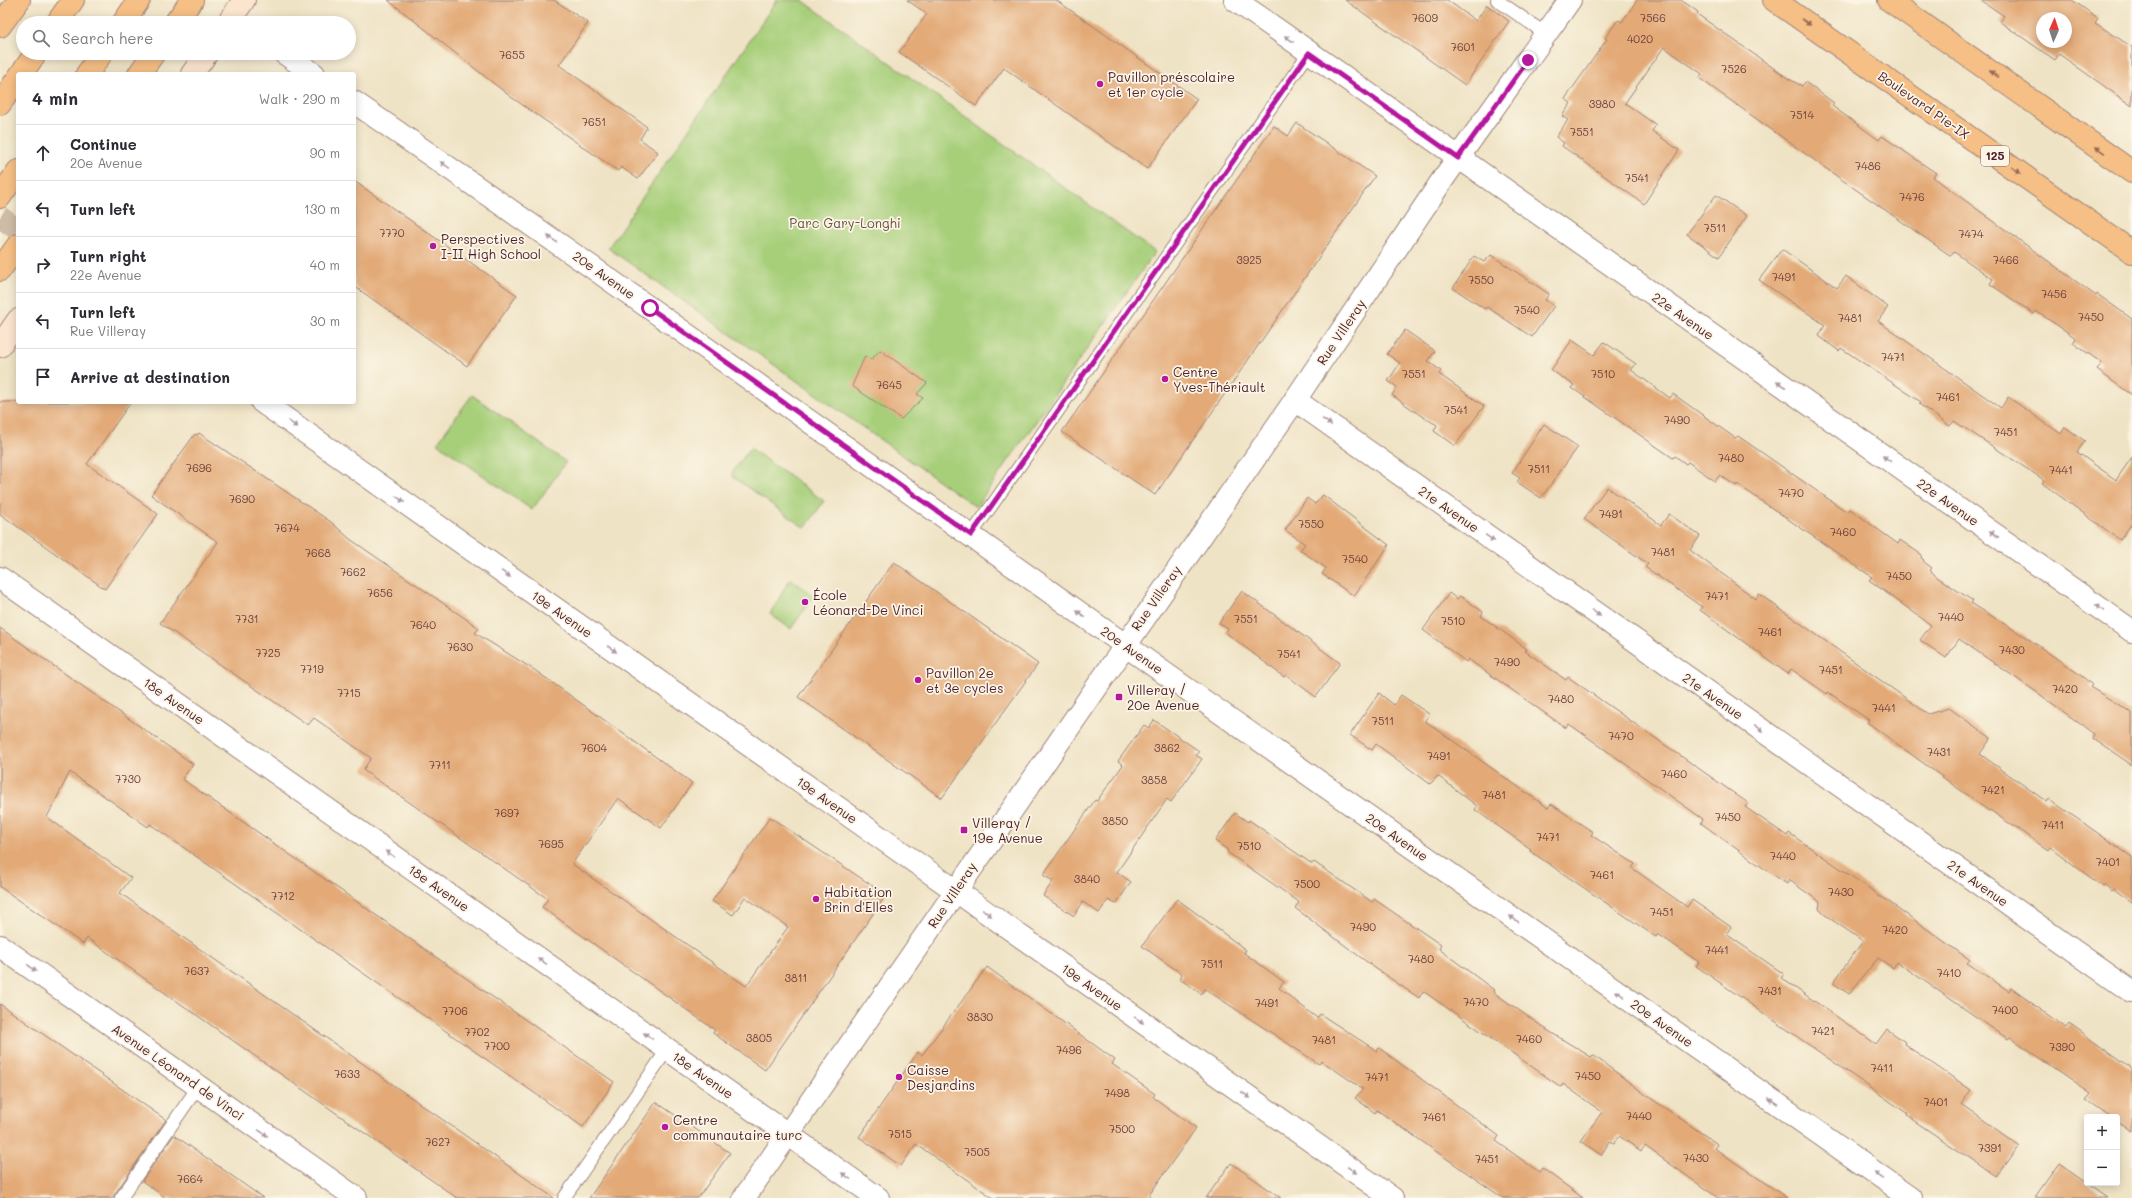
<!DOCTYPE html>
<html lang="en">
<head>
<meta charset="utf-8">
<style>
	body { margin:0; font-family:Mali,sans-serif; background:#f7f7f7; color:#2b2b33 }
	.controls { position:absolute; right:12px; bottom:12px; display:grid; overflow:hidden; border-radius:4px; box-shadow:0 2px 10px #0003 }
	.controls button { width:36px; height:36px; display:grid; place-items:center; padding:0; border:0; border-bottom:1px solid #e1e1e2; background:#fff; color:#2b2b33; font:20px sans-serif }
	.compass { position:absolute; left:2036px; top:12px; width:36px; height:36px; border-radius:50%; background:#fff; box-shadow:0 2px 10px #0003; rotate:3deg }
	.stop { position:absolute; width:12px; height:12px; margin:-9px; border:3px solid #b5179e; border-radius:50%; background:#fff }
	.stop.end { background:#b5179e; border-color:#fff; box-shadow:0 1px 4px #0008 }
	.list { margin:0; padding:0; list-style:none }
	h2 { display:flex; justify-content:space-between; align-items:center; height:52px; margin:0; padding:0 16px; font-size:17px }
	h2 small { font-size:13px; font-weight:400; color:#7c7c81 }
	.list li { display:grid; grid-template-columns:26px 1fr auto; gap:12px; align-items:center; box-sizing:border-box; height:56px; padding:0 16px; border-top:1px solid #e1e1e2 }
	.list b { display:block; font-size:15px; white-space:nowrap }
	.list p { margin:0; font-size:13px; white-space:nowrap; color:#7c7c81 }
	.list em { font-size:13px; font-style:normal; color:#7c7c81 }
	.icon { flex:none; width:22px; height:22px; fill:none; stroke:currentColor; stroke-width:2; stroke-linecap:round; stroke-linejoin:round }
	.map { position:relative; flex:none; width:2132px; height:1198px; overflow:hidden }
	.search { position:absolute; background:#fff; box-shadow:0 2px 10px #0003; left:16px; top:16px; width:340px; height:44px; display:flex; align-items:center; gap:10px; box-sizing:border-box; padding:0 14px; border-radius:22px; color:#7c7c81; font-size:15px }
	.panel { position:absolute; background:#fff; box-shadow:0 2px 10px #0003; left:16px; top:72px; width:340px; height:332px; border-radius:4px }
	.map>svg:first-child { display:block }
	.green { fill:#a7cf7a; stroke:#787752 }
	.building { fill:#e3aa78; fill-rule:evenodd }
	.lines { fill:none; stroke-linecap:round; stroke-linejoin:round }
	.street-tunnel { stroke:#cebca6; stroke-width:22; stroke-dasharray:22 11; stroke-linecap:butt }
	.lane-casing { stroke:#9c8178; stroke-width:14 }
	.street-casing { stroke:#9c8178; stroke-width:24 }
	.secondary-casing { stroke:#9c8178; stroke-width:24 }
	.primary-casing { stroke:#9c8178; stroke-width:24 }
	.highway-casing { stroke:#9c8178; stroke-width:24 }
	.lane { stroke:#fff; stroke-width:12 }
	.street { stroke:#fff; stroke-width:22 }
	.secondary { stroke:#fbe5cf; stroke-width:22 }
	.primary { stroke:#f5bf86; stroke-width:22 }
	.highway { stroke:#f5bf86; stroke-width:22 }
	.oneway { fill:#976754 }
	.oneway2 { fill:#ae9aa0 }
	.route { stroke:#b5179e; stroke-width:5 }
	.poi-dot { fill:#b5179e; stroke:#fcf5e5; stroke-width:1.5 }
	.labels { text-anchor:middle; stroke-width:3.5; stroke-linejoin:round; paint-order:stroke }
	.number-label { font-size:11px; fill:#70423e }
	.shield { fill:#fcf5e5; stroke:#7f5f63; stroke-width:1 }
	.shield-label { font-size:12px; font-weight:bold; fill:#4a1f2b }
	.poi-label { font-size:13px; fill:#4a1f2b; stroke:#fcf5e5; text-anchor:start }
	.street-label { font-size:13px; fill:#4a1f2b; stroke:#fcf5e5 }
	.park-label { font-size:13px; fill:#665443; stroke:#fcf5e5 }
</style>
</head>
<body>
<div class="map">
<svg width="2132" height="1198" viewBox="0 0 2132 1198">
	<rect width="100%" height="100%" fill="#fcf5e5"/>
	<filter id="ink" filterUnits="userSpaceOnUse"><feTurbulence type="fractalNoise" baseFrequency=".025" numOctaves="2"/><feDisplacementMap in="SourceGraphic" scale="8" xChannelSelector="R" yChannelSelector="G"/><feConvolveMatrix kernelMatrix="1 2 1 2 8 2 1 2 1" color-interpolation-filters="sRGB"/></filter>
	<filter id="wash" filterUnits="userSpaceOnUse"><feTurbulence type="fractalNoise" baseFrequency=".012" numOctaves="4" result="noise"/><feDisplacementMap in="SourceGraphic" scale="16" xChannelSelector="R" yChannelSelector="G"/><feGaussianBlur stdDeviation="0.9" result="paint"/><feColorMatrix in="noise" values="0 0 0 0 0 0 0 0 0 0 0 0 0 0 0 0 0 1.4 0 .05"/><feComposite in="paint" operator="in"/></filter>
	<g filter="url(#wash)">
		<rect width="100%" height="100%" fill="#efe3c5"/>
		<!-- green -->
		<g class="green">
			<path d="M777,0H802L1155,252L976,507L608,248Z"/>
			<path d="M472,395L566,462L532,510L437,443Z"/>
			<path d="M750,448L824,501L806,527L802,526L733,477L732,473Z"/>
			<path d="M790,579L814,595L791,629L770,614Z"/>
		</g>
		<g id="blocks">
			<!-- building -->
			<g class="building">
				<path d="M388,0H554L588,23L559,65L647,127L640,139L658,152L638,179L621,167L618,171L511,97Z"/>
				<path d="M907,0H1056L1197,99L1147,169L1004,68L976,106L899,52L927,14Z"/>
				<path d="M1345,0H1447L1476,21L1487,5L1509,21L1465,85Z"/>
				<path d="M1637,0H1681L1698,12L1697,14L1789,79L1802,86L1805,82L1834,103L1832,106L1879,140L1882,136L1936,173L1933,177L2096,296L2097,294L2132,319V395L2097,370L2102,363L2073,343L2076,338L2036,311L2034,314L1990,284L1993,279L1954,252L1951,256L1838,177L1699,78L1702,74L1664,47L1625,103L1656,125L1652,131L1679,150L1644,204L1562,146L1564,143L1556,137L1568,120L1562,116L1571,103L1565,99L1607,39L1605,38L1618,20L1622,22Z"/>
				<path d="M1981,0H2072L2098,18L2095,23L2132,47V106L2059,54L2055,60L2000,22L2004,16ZM2042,18H2066V42H2042Z"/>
				<path d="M1297,123L1375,176L1155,495L1062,432L1274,126L1288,136Z"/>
				<path d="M354,181L517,295L467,366L354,286Z"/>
				<path d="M1716,195L1747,216L1719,257L1687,234Z"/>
				<path d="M1782,249L1837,288L1846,276L1888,307L1878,321L2001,408L2008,397L2061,434L2065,427L2085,441L2077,452L2116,480L2132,457V523L2120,540L2042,483L2044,480L1954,421L1950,426L1919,404L1921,402L1841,348L1839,351L1819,336L1825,325L1759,280Z"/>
				<path d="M1491,255L1549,294L1545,300L1554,306L1532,337L1487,307L1485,309L1453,288L1474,256L1484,262Z"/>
				<path d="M1405,330L1435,351L1428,361L1441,371L1439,374L1484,406L1455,446L1434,431L1437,425L1420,415L1392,395L1397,387L1388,381L1400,363L1387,354Z"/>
				<path d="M1572,340L1594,355L1604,342L1636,364L1631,370L1670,398L1673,394L1735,438L1738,436L1847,512L1850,509L1898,544L1900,540L1922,555L1921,558L1924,560L1923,561L1932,568L1930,570L1937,577L1973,601L1971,603L2030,640L2083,677L2092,685L2090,687L2132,713V765L2092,738L2094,734L2038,693L1959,639L1946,658L1920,640L1931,625L1869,580L1872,577L1737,484L1736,486L1720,475L1715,481L1688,462L1686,464L1675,456L1673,458L1572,388L1574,385L1551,370Z"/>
				<path d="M880,350L927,383L917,394L923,398L901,419L852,386L865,356L871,360Z"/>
				<path d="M0,402H131L87,464L158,514L105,589L0,514Z"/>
				<path d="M1544,424L1578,447L1541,498L1517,482L1520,478L1512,473Z"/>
				<path d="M199,433L331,522L350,539L479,628L475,633L536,671L692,783L661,828L618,798L572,864L746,986L788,927L745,897L733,915L712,901L770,817L886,895L765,1070L713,1033L715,1030L542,907L548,899L363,770L371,758L314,718L308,725L160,623L218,542L151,495L195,434L197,435Z"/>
				<path d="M1607,487L1661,525L1669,514L1700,536L1690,550L1756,599L1759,594L1928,714L1949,708L1991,738L1980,754L2047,802L2049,799L2132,857V903L2114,889L2112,891L2105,885L2103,887L2050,847L2048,850L1990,810L1989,811L1867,722L1869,720L1828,692L1827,694L1791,669L1788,674L1700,610L1702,607L1645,567L1648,564L1584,519Z"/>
				<path d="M1323,495L1389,545L1354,596L1322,574L1326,568L1300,550L1305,544L1285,530L1307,498L1315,504Z"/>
				<path d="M894,562L1038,664L942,798L798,697Z"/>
				<path d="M1242,591L1340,663L1316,697L1286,675L1284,677L1225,632L1228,629L1219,623Z"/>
				<path d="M1449,593L1457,599L1460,596L1465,599L1483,612L1481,616L1527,649L1525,651L1566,680L1568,677L1748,803L1745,807L1787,836L1789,833L1899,909L1970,960L1967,963L2009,991L2011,988L2066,1028L2069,1024L2132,1069V1132L2117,1121V1117H2111L2086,1099L2091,1093L2010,1037L2008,1039L1897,962L1893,968L1878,958L1849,994L1833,983L1863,941L1825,915L1819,909L1820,902L1789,880L1787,884L1756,863L1701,823L1703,819L1569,724L1566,728L1468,659L1466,662L1423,630Z"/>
				<path d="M0,628L193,764L182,779L614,1082L583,1127L150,824L148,827L70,772L47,817L131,878L120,893L554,1198H457L87,938L83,944L0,887Z"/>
				<path d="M1379,693L1394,705L1401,695L1429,714L1425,721L1548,808L1551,804L1593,832L1591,835L1635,864L1632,868L1687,907L1692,900L1731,927L1726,934L1784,974L1781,978L1876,1044L1887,1029L1905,1042L1904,1044L1971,1090L1961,1104L2018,1145L1996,1176L1907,1116L1908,1114L1696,966L1699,962L1658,934L1656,937L1530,851L1531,849L1475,810L1477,806L1438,776L1430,784L1376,744L1372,750L1350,735Z"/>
				<path d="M1154,720L1199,751L1196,755L1202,759L1171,802L1167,799L1117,872L1131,882L1116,904L1108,900L1099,913L1083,902L1074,916L1043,896L1053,881L1043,875L1095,800L1097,801L1123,765L1118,761L1144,725L1149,728Z"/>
				<path d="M1235,813L1248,822L1249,820L1312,864L1314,862L1372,902L1374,899L1441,945L1439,949L1494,990L1493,992L1547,1030L1591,1057L1593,1055L1646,1095L1716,1143L1717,1145L1714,1148L1787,1198H1718L1645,1146L1641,1151L1619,1136L1614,1143L1610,1141L1601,1155L1581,1141L1602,1112L1563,1084L1561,1087L1423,991L1419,998L1375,968L1295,908L1299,902L1227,852L1228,850L1215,841Z"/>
				<path d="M1177,899L1246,950L1244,953L1284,982L1279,988L1317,1018L1320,1014L1377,1051L1379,1048L1499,1136L1496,1141L1539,1172L1542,1168L1583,1198H1503L1377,1110L1375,1113L1355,1098L1363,1089L1322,1061L1319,1064L1205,989L1201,994L1180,979L1182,974L1142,946Z"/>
				<path d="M987,967L1115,1060L1112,1064L1155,1094L1153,1097L1196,1128L1147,1198H993L916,1144L901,1166L859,1137L918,1052L922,1055Z"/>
				<path d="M0,1004L166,1120L112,1198H0Z"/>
				<path d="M656,1102L730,1153L698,1198H589Z"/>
				<path d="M174,1135L221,1168L263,1198H166L142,1181Z"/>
				<path d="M1231,1163L1281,1198H1206Z"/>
				<path d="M2059,1164L2108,1198H2035Z"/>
			</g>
		</g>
	</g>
	<g filter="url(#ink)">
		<use href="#blocks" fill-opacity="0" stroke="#9c8178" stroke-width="1"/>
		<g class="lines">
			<!-- street-tunnel -->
			<path class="street-tunnel" d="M0,217L18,230"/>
			<!-- lane casing -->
			<g class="lane-casing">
				<g id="lane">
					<path d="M1497,0L1546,34"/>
					<path d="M971,535L1309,53"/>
					<path d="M121,1198L198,1087"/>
					<path d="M564,1198L667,1050"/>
				</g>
			</g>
			<!-- street casing -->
			<g class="street-casing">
				<g id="street">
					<path d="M1235,0L2132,631"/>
					<path d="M284,53L314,74"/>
					<path d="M354,102L586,263L1177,682L1911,1198"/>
					<path d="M1295,400L2132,992"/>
					<path d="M262,402L1392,1198"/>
					<path d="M0,578L878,1198"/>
					<path d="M0,946L356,1198"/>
					<path d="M744,1198L1295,400L1443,179L1570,0"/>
				</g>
			</g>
			<!-- secondary casing -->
			<g class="secondary-casing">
				<g id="secondary">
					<path d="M228,23L244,0"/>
					<path d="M192,74L207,53"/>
					<path d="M0,346L18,320"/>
				</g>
			</g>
			<!-- primary casing -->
			<g class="primary-casing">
				<g id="primary">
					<path d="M1774,0L2132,252"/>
					<path d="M1889,0L2132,172"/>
				</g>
			</g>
			<!-- highway casing -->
			<g class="highway-casing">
				<g id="highway">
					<path d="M57,23L73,0"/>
					<path d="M123,23L139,0"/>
					<path d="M175,23L192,0"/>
					<path d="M0,26L19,0"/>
					<path d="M21,74L36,53"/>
					<path d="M87,74L102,53"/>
					<path d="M139,74L154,53"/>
					<path d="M0,104L18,78"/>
					<path d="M0,197L18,171"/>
					<path d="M0,270L18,245"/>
				</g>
			</g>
			<!-- lane -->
			<use href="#lane" class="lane"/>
			<!-- street -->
			<use href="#street" class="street"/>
			<!-- secondary -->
			<use href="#secondary" class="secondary"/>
			<!-- primary -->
			<use href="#primary" class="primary"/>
			<!-- highway -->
			<use href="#highway" class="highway"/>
		</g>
		<!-- one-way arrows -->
		<defs><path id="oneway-solid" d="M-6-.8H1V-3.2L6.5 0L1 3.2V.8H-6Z"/></defs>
		<g class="oneway">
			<use href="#oneway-solid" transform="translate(1806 22) rotate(35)"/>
			<use href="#oneway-solid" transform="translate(1994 74) rotate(-145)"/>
			<use href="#oneway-solid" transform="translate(2100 150) rotate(-145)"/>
			<use href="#oneway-solid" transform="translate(2016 170) rotate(35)"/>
		</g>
		<g class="oneway2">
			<use href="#oneway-solid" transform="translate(1289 39) rotate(-145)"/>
			<use href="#oneway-solid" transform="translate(445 165) rotate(-145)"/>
			<use href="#oneway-solid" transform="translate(552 239) rotate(-145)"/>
			<use href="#oneway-solid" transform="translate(1781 384) rotate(-145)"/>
			<use href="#oneway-solid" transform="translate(1327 422) rotate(35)"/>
			<use href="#oneway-solid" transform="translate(293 424) rotate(35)"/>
			<use href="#oneway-solid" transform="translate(1887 459) rotate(-145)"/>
			<use href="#oneway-solid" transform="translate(400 499) rotate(35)"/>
			<use href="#oneway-solid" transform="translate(1994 534) rotate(-145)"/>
			<use href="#oneway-solid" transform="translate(1490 538) rotate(35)"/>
			<use href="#oneway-solid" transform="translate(506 574) rotate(35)"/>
			<use href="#oneway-solid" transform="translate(2100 608) rotate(-145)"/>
			<use href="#oneway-solid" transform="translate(1596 613) rotate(35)"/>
			<use href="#oneway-solid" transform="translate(1081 614) rotate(-144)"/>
			<use href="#oneway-solid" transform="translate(612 649) rotate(35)"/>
			<use href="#oneway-solid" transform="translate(1759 728) rotate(35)"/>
			<use href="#oneway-solid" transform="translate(390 854) rotate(-145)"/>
			<use href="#oneway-solid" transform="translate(987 913) rotate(35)"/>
			<use href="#oneway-solid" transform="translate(1514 919) rotate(-145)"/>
			<use href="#oneway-solid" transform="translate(542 961) rotate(-145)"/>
			<use href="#oneway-solid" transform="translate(32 968) rotate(36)"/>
			<use href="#oneway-solid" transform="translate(1620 994) rotate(-145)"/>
			<use href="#oneway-solid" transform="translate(1139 1020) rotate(35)"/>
			<use href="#oneway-solid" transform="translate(648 1036) rotate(-145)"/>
			<use href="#oneway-solid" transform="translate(1246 1095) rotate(35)"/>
			<use href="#oneway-solid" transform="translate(1773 1101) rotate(-145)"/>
			<use href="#oneway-solid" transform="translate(263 1133) rotate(35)"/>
			<use href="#oneway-solid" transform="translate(1352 1170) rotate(35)"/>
			<use href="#oneway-solid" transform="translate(846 1176) rotate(-145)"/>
			<use href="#oneway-solid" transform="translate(1879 1176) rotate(-145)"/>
		</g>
	</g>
	<g class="lines" filter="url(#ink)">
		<!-- route -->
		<path class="route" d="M650,308L971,535L1309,53L1458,158L1528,60"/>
	</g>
	<!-- markers -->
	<g class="poi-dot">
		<circle cx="1100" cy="84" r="4"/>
		<circle cx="433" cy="246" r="4"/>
		<circle cx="1165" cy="379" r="4"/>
		<circle cx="805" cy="602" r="4"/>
		<circle cx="918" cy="680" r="4"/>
		<rect x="1115" y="693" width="8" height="8" rx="2"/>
		<rect x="960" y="826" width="8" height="8" rx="2"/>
		<circle cx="816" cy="899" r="4"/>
		<circle cx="899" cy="1077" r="4"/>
		<circle cx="665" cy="1127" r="4"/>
	</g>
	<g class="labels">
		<!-- number labels -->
		<g class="number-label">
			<text x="1425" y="22">7609</text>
			<text x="1653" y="22">7566</text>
			<text x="1640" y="43">4020</text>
			<text x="1463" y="51">7601</text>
			<text x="512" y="59">7655</text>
			<text x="1734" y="73">7526</text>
			<text x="1602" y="108">3980</text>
			<text x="1802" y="119">7514</text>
			<text x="594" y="126">7651</text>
			<text x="1582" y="136">7551</text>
			<text x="1868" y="170">7486</text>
			<text x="1637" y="182">7541</text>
			<text x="1912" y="201">7476</text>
			<text x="1715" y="232">7511</text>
			<text x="392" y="237">7770</text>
			<text x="1971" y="238">7474</text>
			<text x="1249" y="264">3925</text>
			<text x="2006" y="264">7466</text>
			<text x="1784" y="281">7491</text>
			<text x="1481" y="284">7550</text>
			<text x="2054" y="298">7456</text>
			<text x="1527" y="314">7540</text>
			<text x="2091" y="321">7450</text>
			<text x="1850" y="322">7481</text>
			<text x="1893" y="361">7471</text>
			<text x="1414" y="378">7551</text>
			<text x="1603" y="378">7510</text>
			<text x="889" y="389">7645</text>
			<text x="1948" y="401">7461</text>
			<text x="1456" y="414">7541</text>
			<text x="1677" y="424">7490</text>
			<text x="2006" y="436">7451</text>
			<text x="1731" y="462">7480</text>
			<text x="199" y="472">7696</text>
			<text x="1539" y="473">7511</text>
			<text x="2061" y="474">7441</text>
			<text x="1791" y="497">7470</text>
			<text x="242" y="503">7690</text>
			<text x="1611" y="518">7491</text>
			<text x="1311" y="528">7550</text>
			<text x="287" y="532">7674</text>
			<text x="1843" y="536">7460</text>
			<text x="1663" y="556">7481</text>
			<text x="318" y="557">7668</text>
			<text x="1355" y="563">7540</text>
			<text x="353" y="576">7662</text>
			<text x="1899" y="580">7450</text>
			<text x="380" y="597">7656</text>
			<text x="1717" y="600">7471</text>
			<text x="1951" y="621">7440</text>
			<text x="247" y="623">7731</text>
			<text x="1246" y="623">7551</text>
			<text x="1453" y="625">7510</text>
			<text x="423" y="629">7640</text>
			<text x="1770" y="636">7461</text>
			<text x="460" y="651">7630</text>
			<text x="2012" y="654">7430</text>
			<text x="268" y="657">7725</text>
			<text x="1289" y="658">7541</text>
			<text x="1507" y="666">7490</text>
			<text x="312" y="673">7719</text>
			<text x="1831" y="674">7451</text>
			<text x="2065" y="693">7420</text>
			<text x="349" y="697">7715</text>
			<text x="1561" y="703">7480</text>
			<text x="1884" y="712">7441</text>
			<text x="1383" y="725">7511</text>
			<text x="1621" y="740">7470</text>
			<text x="594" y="752">7604</text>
			<text x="1167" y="752">3862</text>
			<text x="1939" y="756">7431</text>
			<text x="1439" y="760">7491</text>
			<text x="440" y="769">7711</text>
			<text x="1674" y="778">7460</text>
			<text x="128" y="783">7730</text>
			<text x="1154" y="784">3858</text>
			<text x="1993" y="794">7421</text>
			<text x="1494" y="799">7481</text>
			<text x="507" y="817">7697</text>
			<text x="1728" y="821">7450</text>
			<text x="1115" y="825">3850</text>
			<text x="2053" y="829">7411</text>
			<text x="1548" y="841">7471</text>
			<text x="551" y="848">7695</text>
			<text x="1249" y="850">7510</text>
			<text x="1783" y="860">7440</text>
			<text x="2108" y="866">7401</text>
			<text x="1602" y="879">7461</text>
			<text x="1087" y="883">3840</text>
			<text x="1307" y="888">7500</text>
			<text x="1841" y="896">7430</text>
			<text x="283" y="900">7712</text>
			<text x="1662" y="916">7451</text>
			<text x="1363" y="931">7490</text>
			<text x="1895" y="934">7420</text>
			<text x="1717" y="954">7441</text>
			<text x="1421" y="963">7480</text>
			<text x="1212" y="968">7511</text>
			<text x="197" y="975">7637</text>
			<text x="1949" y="977">7410</text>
			<text x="796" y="982">3811</text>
			<text x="1770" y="995">7431</text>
			<text x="1476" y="1006">7470</text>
			<text x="1267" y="1007">7491</text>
			<text x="2005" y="1014">7400</text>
			<text x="455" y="1015">7706</text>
			<text x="980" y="1021">3830</text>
			<text x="1823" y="1035">7421</text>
			<text x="477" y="1036">7702</text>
			<text x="759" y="1042">3805</text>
			<text x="1529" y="1043">7460</text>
			<text x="1324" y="1044">7481</text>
			<text x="497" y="1050">7700</text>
			<text x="2062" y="1051">7390</text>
			<text x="1069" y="1054">7496</text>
			<text x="1882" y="1072">7411</text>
			<text x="347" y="1078">7633</text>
			<text x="1588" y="1080">7450</text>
			<text x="1377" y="1081">7471</text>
			<text x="1117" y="1097">7498</text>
			<text x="1936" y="1106">7401</text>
			<text x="1639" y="1120">7440</text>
			<text x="1434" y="1121">7461</text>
			<text x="1122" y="1133">7500</text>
			<text x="900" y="1138">7515</text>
			<text x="438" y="1146">7627</text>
			<text x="1990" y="1152">7391</text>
			<text x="977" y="1156">7505</text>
			<text x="1696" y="1162">7430</text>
			<text x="1487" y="1163">7451</text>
			<text x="190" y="1183">7664</text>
		</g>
		<!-- shield labels -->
		<rect class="shield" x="1981" y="146" width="28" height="20" rx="3"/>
		<g class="shield-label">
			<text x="1995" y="160">125</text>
		</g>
		<!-- poi labels -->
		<g class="poi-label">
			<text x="1108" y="82">Pavillon préscolaire<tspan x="1108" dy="15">et 1er cycle</tspan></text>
			<text x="441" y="244">Perspectives<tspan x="441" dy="15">I-II High School</tspan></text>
			<text x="1173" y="377">Centre<tspan x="1173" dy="15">Yves-Thériault</tspan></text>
			<text x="813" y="600">École<tspan x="813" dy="15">Léonard-De Vinci</tspan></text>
			<text x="926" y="678">Pavillon 2e<tspan x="926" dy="15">et 3e cycles</tspan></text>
			<text x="1127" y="695">Villeray /<tspan x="1127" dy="15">20e Avenue</tspan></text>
			<text x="972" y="828">Villeray /<tspan x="972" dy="15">19e Avenue</tspan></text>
			<text x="824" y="897">Habitation<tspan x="824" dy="15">Brin d'Elles</tspan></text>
			<text x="907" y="1075">Caisse<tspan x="907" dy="15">Desjardins</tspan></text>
			<text x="673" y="1125">Centre<tspan x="673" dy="15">communautaire turc</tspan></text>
		</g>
		<!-- street labels -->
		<g class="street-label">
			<text transform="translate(1924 105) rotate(35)" y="5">Boulevard Pie-IX</text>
			<text transform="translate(604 275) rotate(35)" y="5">20e Avenue</text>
			<text transform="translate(1683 316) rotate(35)" y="5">22e Avenue</text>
			<text transform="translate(1341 332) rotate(-56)" y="5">Rue Villeray</text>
			<text transform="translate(1948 502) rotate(35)" y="5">22e Avenue</text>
			<text transform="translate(1449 509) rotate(35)" y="5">21e Avenue</text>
			<text transform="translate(1156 598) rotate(-55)" y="5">Rue Villeray</text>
			<text transform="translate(562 614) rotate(35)" y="5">19e Avenue</text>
			<text transform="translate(1132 650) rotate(35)" y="5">20e Avenue</text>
			<text transform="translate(1713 696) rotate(35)" y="5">21e Avenue</text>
			<text transform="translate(174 701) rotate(35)" y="5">18e Avenue</text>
			<text transform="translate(827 800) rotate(35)" y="5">19e Avenue</text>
			<text transform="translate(1397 837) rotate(35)" y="5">20e Avenue</text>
			<text transform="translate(1978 883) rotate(35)" y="5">21e Avenue</text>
			<text transform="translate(439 888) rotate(35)" y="5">18e Avenue</text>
			<text transform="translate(952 895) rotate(-56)" y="5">Rue Villeray</text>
			<text transform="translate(1092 987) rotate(35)" y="5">19e Avenue</text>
			<text transform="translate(1662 1023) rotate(35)" y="5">20e Avenue</text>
			<text transform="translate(178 1072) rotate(35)" y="5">Avenue Léonard de Vinci</text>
			<text transform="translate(703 1075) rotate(35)" y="5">18e Avenue</text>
		</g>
		<!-- park labels -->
		<g class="park-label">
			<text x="845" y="228">Parc Gary-Longhi</text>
		</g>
	</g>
</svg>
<div class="controls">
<button>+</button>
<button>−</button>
</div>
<svg class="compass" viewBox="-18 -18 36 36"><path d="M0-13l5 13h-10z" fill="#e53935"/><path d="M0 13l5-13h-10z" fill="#7c7c81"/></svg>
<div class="stop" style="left:650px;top:308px"></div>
<div class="stop end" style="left:1528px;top:60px"></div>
<div class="search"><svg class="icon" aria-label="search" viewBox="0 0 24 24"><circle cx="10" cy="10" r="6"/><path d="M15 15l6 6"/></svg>Search here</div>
<section class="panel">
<h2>4 min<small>Walk · 290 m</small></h2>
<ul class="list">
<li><svg class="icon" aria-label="ahead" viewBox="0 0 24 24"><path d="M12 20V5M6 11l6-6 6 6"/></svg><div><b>Continue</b><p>20e Avenue</p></div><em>90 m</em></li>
<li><svg class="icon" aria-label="left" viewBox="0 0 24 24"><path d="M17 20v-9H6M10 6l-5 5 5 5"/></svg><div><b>Turn left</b></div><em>130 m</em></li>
<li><svg class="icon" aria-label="right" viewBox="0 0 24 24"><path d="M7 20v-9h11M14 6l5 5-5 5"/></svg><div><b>Turn right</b><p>22e Avenue</p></div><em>40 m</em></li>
<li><svg class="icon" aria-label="left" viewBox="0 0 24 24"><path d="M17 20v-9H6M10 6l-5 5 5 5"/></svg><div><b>Turn left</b><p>Rue Villeray</p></div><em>30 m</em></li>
<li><svg class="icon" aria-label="arrive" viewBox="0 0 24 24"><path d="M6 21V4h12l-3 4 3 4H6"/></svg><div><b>Arrive at destination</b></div></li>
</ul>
</section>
</div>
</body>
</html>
